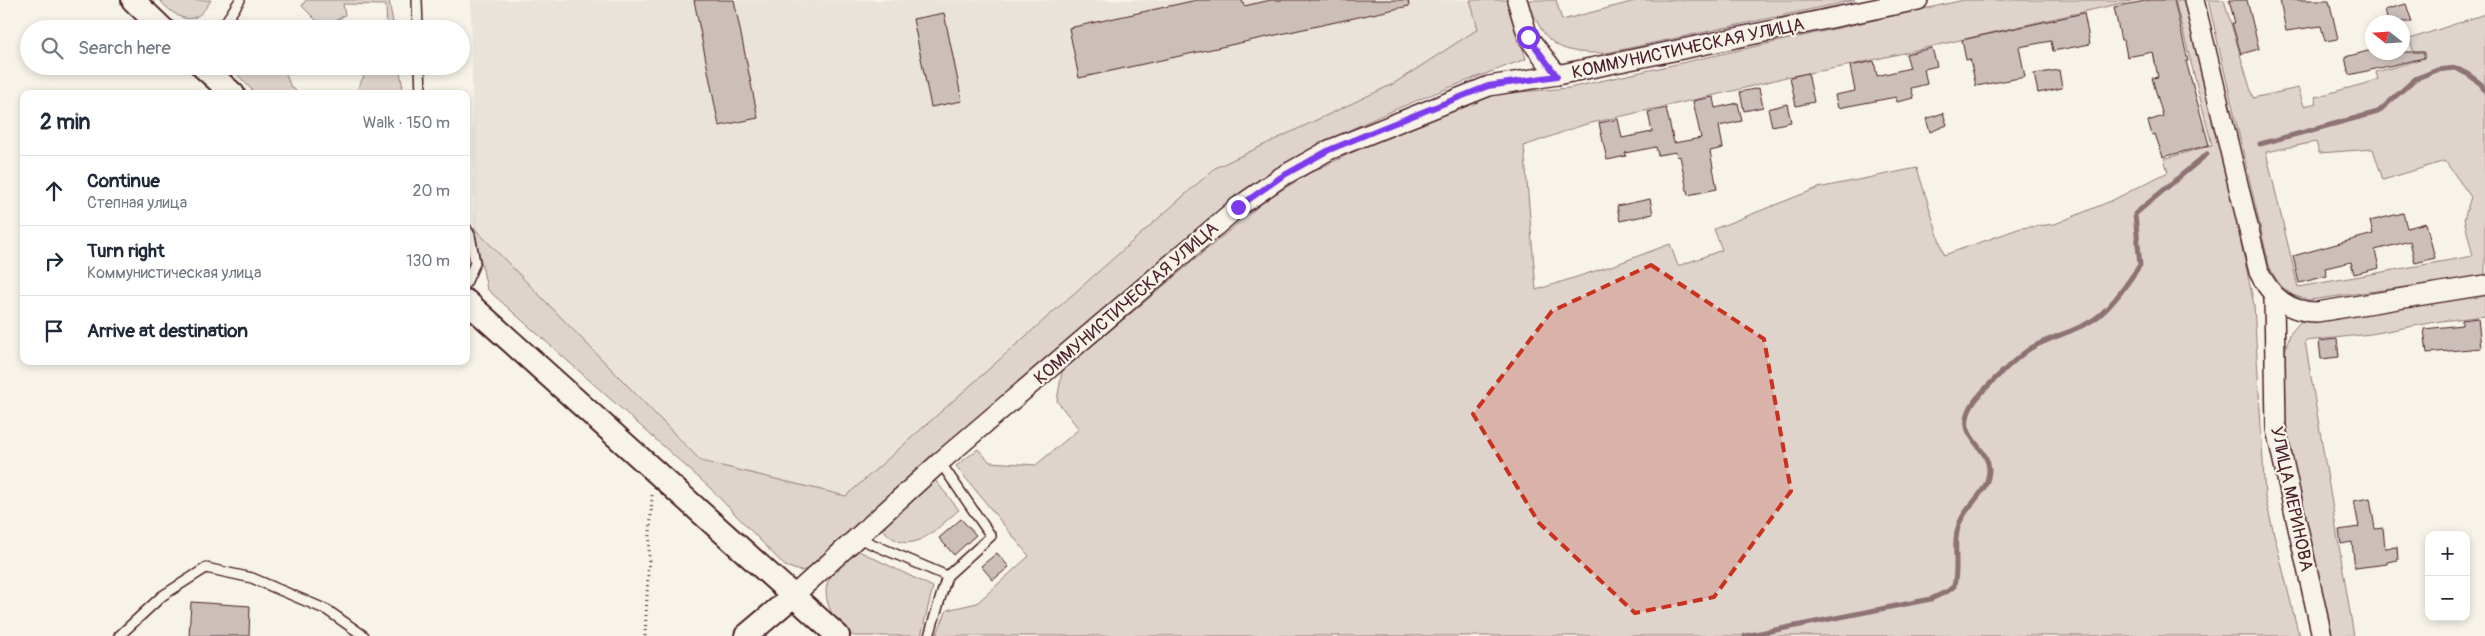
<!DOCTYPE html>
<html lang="en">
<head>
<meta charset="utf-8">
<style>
	body { margin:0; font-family:Pangolin,sans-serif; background:#f2f2f3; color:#1f2937 }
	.controls { position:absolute; right:15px; bottom:15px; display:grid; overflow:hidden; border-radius:10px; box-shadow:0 2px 8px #0003 }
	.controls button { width:45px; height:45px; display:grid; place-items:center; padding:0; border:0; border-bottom:1px solid #e0e1e3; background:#fff; color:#1f2937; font:25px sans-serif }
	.compass { position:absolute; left:2365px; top:15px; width:45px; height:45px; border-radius:50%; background:#fff; box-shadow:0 2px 8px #0003; rotate:287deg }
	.stop { position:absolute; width:15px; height:15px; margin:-11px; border:4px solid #7c3aed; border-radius:50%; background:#fff }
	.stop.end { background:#7c3aed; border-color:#fff; box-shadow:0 1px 5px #0008 }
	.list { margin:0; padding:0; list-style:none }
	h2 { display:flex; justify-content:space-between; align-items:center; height:65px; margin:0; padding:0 20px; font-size:21px }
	h2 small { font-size:16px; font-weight:400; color:#747a83 }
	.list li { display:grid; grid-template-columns:32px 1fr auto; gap:15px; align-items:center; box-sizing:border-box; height:70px; padding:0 20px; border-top:1px solid #e0e1e3 }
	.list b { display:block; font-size:19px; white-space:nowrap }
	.list p { margin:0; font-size:16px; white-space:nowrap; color:#747a83 }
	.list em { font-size:16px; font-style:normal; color:#747a83 }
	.icon { flex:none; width:28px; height:28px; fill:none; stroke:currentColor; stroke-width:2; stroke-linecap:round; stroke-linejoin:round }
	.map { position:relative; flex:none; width:2485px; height:636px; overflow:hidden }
	.search { position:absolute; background:#fff; box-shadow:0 2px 8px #0003; left:20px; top:20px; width:450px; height:55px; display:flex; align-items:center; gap:12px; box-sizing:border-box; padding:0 18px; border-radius:28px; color:#747a83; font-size:19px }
	.panel { position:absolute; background:#fff; box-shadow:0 2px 8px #0003; left:20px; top:90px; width:450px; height:275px; border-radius:10px }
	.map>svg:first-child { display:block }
	.built { fill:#eae3da }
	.green { fill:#ded4cc; stroke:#947a7c; fill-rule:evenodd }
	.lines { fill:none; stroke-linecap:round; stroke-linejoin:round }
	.stream { stroke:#8e7275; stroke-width:5 }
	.building { fill:#ccbfb9; stroke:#4a1f2b }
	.service-casing { stroke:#4a1f2b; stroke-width:12 }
	.minor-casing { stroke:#4a1f2b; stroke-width:22 }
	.tertiary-casing { stroke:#4a1f2b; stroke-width:26 }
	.path { stroke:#4a1f2b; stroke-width:3; stroke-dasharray:1 4; stroke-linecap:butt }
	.service { stroke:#f7f3e8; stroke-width:9 }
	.minor { stroke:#f7f3e8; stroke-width:19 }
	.tertiary { stroke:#f7f3e8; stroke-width:22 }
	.route { stroke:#7c3aed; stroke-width:6 }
	.marked { fill:#c8321e; fill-opacity:0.2; stroke:#c8321e; stroke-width:4; stroke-dasharray:10 6; stroke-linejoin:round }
	.labels { text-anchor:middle; stroke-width:4.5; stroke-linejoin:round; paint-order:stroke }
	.street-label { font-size:18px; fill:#4a1f2b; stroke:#f7f3e8 }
</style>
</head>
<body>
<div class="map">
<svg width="2485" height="636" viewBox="0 0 2485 636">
	<rect width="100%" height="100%" fill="#f7f3e8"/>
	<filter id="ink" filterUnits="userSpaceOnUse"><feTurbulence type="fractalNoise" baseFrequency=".02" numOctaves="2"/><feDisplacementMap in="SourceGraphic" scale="10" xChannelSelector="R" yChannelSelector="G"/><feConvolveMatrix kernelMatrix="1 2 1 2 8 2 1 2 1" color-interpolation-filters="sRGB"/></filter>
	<g filter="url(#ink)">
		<!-- built -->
		<path class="built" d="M471,0H1470L1478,29L1393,84L1215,168L846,496L701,461L474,228Z"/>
		<!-- green -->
		<g class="green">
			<path d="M159,0H211C194,30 178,19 159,0Z"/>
			<path d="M306,0H389L394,29H387L386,5L343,4L345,15L324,28L302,6Z"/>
			<path d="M1470,0H1508L1526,59C1427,95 1329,132 1242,191L977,419L813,568L800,571L785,566L708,486L487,289L474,228L701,461L846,496L1215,168L1393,84L1478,29Z"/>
			<path d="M1529,0H1556L1562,20L1639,0H1855L1606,53C1560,54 1543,46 1529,0Z"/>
			<path d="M1964,0H2135L1842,67L1786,77L1737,90L1583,125L1524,146L1536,290L1617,264L1670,244L1678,266L1722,250L1714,229L1818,188L1917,168L1944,255L2021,228L2055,224L2111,201L2168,172L2164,159L2212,145L2175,0H2186L2220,142L2254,305L2265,497L2299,636H936L947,610L977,603L1029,556L956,466L978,449L990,462L1036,465L1079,429L1057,401L1062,371L1267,199L1308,174L1400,129L1495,94L1569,88Z"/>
			<path d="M2208,0H2224L2253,98L2298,88L2304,106L2317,103L2315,97L2378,80L2376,72L2416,61L2410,39L2485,14V276L2310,300C2287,296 2278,286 2269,265ZM2316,142L2319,153L2373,149L2383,180L2445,161L2471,197L2464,219L2473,256L2298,287L2266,152Z"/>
			<path d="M229,66H283L290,85L299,94H256Z"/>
			<path d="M369,66H399L404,94H355Z"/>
			<path d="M2485,295V316L2441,321L2371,334L2305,341L2354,636H2325L2302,524L2281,389L2282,365L2287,344L2290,334L2300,322Z"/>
			<path d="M935,480L959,510C934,530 909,562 881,527Z"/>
			<path d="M857,550L933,587L921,636C905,636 868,636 854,636C836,631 818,594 830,578C836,567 849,559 857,550Z"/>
		</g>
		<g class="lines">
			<!-- stream -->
			<g class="stream">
				<path d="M2260,144L2378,112L2415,79L2437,70L2456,68L2469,75L2481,84L2485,91"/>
				<path d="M1745,636L1931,599L1948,591L1954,586C1960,563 1950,540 1962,518C1971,501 1989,491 1989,469C1988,445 1955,437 1971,407C1978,393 2017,357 2031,348C2050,337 2074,332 2093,320C2111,309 2128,282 2140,265L2135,214L2207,154"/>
			</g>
		</g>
		<!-- building -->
		<g class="building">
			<path d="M694,0H734L758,118L719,126Z"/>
			<path d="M1197,0H1242L1244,6L1271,0H1408L1409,6L1079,78L1069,28Z"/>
			<path d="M2150,0H2174L2188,61H2186L2209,145L2163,157L2155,134L2152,135L2148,121L2163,116L2152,78L2158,77L2153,52L2127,57L2124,40H2121L2114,7Z"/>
			<path d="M2229,0H2247L2259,49L2241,54L2232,23H2235Z"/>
			<path d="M2280,0H2329L2338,39L2325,41L2321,26L2286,31Z"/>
			<path d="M2406,4L2412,22H2388L2385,10Z"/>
			<path d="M944,13L962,101L931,107L913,19Z"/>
			<path d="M2084,13L2090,44L2053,51L2051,41L2019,47L2025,77L1976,86L1970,59L1966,60L1962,40Z"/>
			<path d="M1932,48L1937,66L1924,69L1927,84L1911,88L1914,98L1897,102L1896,97L1838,108L1835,95L1855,91L1850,66L1874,61L1877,76L1910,68L1906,54Z"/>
			<path d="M2372,50V52H2424V58L2349,75L2345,57Z"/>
			<path d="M2059,70L2062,88L2038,93L2034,74Z"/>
			<path d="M1808,73L1814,102L1796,106L1790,77Z"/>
			<path d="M1759,88L1763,107L1744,111L1740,92Z"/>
			<path d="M1713,97L1715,108L1738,103L1742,121L1719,126L1723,148L1710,151L1717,189L1688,195L1680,156L1677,157L1676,152L1658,155L1656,147L1625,153L1626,156L1607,160L1599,123L1618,119L1622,138L1652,132L1648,112L1666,108L1674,143L1701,138L1693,101Z"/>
			<path d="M1787,104L1791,122L1772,126L1768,109Z"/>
			<path d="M1943,113L1947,125L1930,132L1926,119Z"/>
			<path d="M1650,199L1653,214L1620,221L1617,206Z"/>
			<path d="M2403,213L2407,228L2426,223L2435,258L2415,263L2410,241L2375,250L2379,268L2354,274L2351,262L2325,268L2327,276L2299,283L2293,256L2373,234L2370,221Z"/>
			<path d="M2478,318L2481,348L2427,353L2424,329L2462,325V320Z"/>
			<path d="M2337,339L2339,357L2321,359L2319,341Z"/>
			<path d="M2370,498L2375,529L2383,528L2385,548L2397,547L2398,560L2387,562V564L2355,568L2352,542L2341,544L2339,530L2359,527L2354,501Z"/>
			<path d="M961,519L976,535L954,555L939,538Z"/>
			<path d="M997,553L1009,567L993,580L981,566Z"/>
			<path d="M191,602L250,606L249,636H189Z"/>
		</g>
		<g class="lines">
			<!-- service casing -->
			<g class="service-casing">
				<g id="service">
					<path d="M417,0L418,29"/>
					<path d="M221,29L240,0"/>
					<path d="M420,66L421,94"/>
					<path d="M466,228L470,235L475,263L466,283"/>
					<path d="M858,538L947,576"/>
					<path d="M119,636L162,596L206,568L252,578L327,610L364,636"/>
					<path d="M929,636L947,576L991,536L940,462"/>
				</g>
			</g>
			<!-- minor casing -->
			<g class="minor-casing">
				<g id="minor">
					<path d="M1517,0L1528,37L1557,75"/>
					<path d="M2194,0L2259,272C2271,297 2288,312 2317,312L2485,285"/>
					<path d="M2274,297L2276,429L2322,636"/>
					<path d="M793,596L940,462L1238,207L1281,177L1329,150L1489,86L1557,75L1918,0"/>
				</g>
			</g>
			<!-- tertiary casing -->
			<g class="tertiary-casing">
				<g id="tertiary">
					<path d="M133,0L163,29"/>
					<path d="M202,66L233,94"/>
					<path d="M466,301L838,636"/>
					<path d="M746,636L793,596"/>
				</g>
			</g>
			<!-- path -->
			<path class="path" d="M645,636L652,495"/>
			<!-- service -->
			<use href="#service" class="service"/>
			<!-- minor -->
			<use href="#minor" class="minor"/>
			<!-- tertiary -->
			<use href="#tertiary" class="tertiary"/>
		</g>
	</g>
	<g class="lines" filter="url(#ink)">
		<!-- route -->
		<path class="route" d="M1238,207L1281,177L1329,150L1382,128L1488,86L1557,76L1528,37"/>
	</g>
	<!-- marked area -->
	<path class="marked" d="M1651,265L1764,339L1791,491L1714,597L1635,613L1539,523L1473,414L1552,311Z"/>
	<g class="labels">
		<!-- street labels -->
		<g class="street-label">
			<text transform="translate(1688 48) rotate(-12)" y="6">КОММУНИСТИЧЕСКАЯ УЛИЦА</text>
			<text transform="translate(1126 303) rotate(-41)" y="6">КОММУНИСТИЧЕСКАЯ УЛИЦА</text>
			<text transform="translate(2292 499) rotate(78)" y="6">УЛИЦА МЕРИНОВА</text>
		</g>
	</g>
</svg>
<div class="controls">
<button>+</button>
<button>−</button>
</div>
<svg class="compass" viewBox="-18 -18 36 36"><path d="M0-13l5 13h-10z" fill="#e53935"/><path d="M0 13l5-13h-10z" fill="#747a83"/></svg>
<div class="stop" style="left:1528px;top:37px"></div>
<div class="stop end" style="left:1238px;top:207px"></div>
<div class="search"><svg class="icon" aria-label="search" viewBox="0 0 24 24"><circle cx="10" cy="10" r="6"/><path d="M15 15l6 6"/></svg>Search here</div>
<section class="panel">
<h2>2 min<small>Walk · 150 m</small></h2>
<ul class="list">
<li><svg class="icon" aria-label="ahead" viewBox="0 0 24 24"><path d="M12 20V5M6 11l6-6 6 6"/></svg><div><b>Continue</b><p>Степная улица</p></div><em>20 m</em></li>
<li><svg class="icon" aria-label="right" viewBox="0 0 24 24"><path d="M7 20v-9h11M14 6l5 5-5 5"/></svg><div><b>Turn right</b><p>Коммунистическая улица</p></div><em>130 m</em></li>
<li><svg class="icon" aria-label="arrive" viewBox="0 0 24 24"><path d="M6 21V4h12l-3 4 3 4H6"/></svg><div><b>Arrive at destination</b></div></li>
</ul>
</section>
</div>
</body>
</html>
